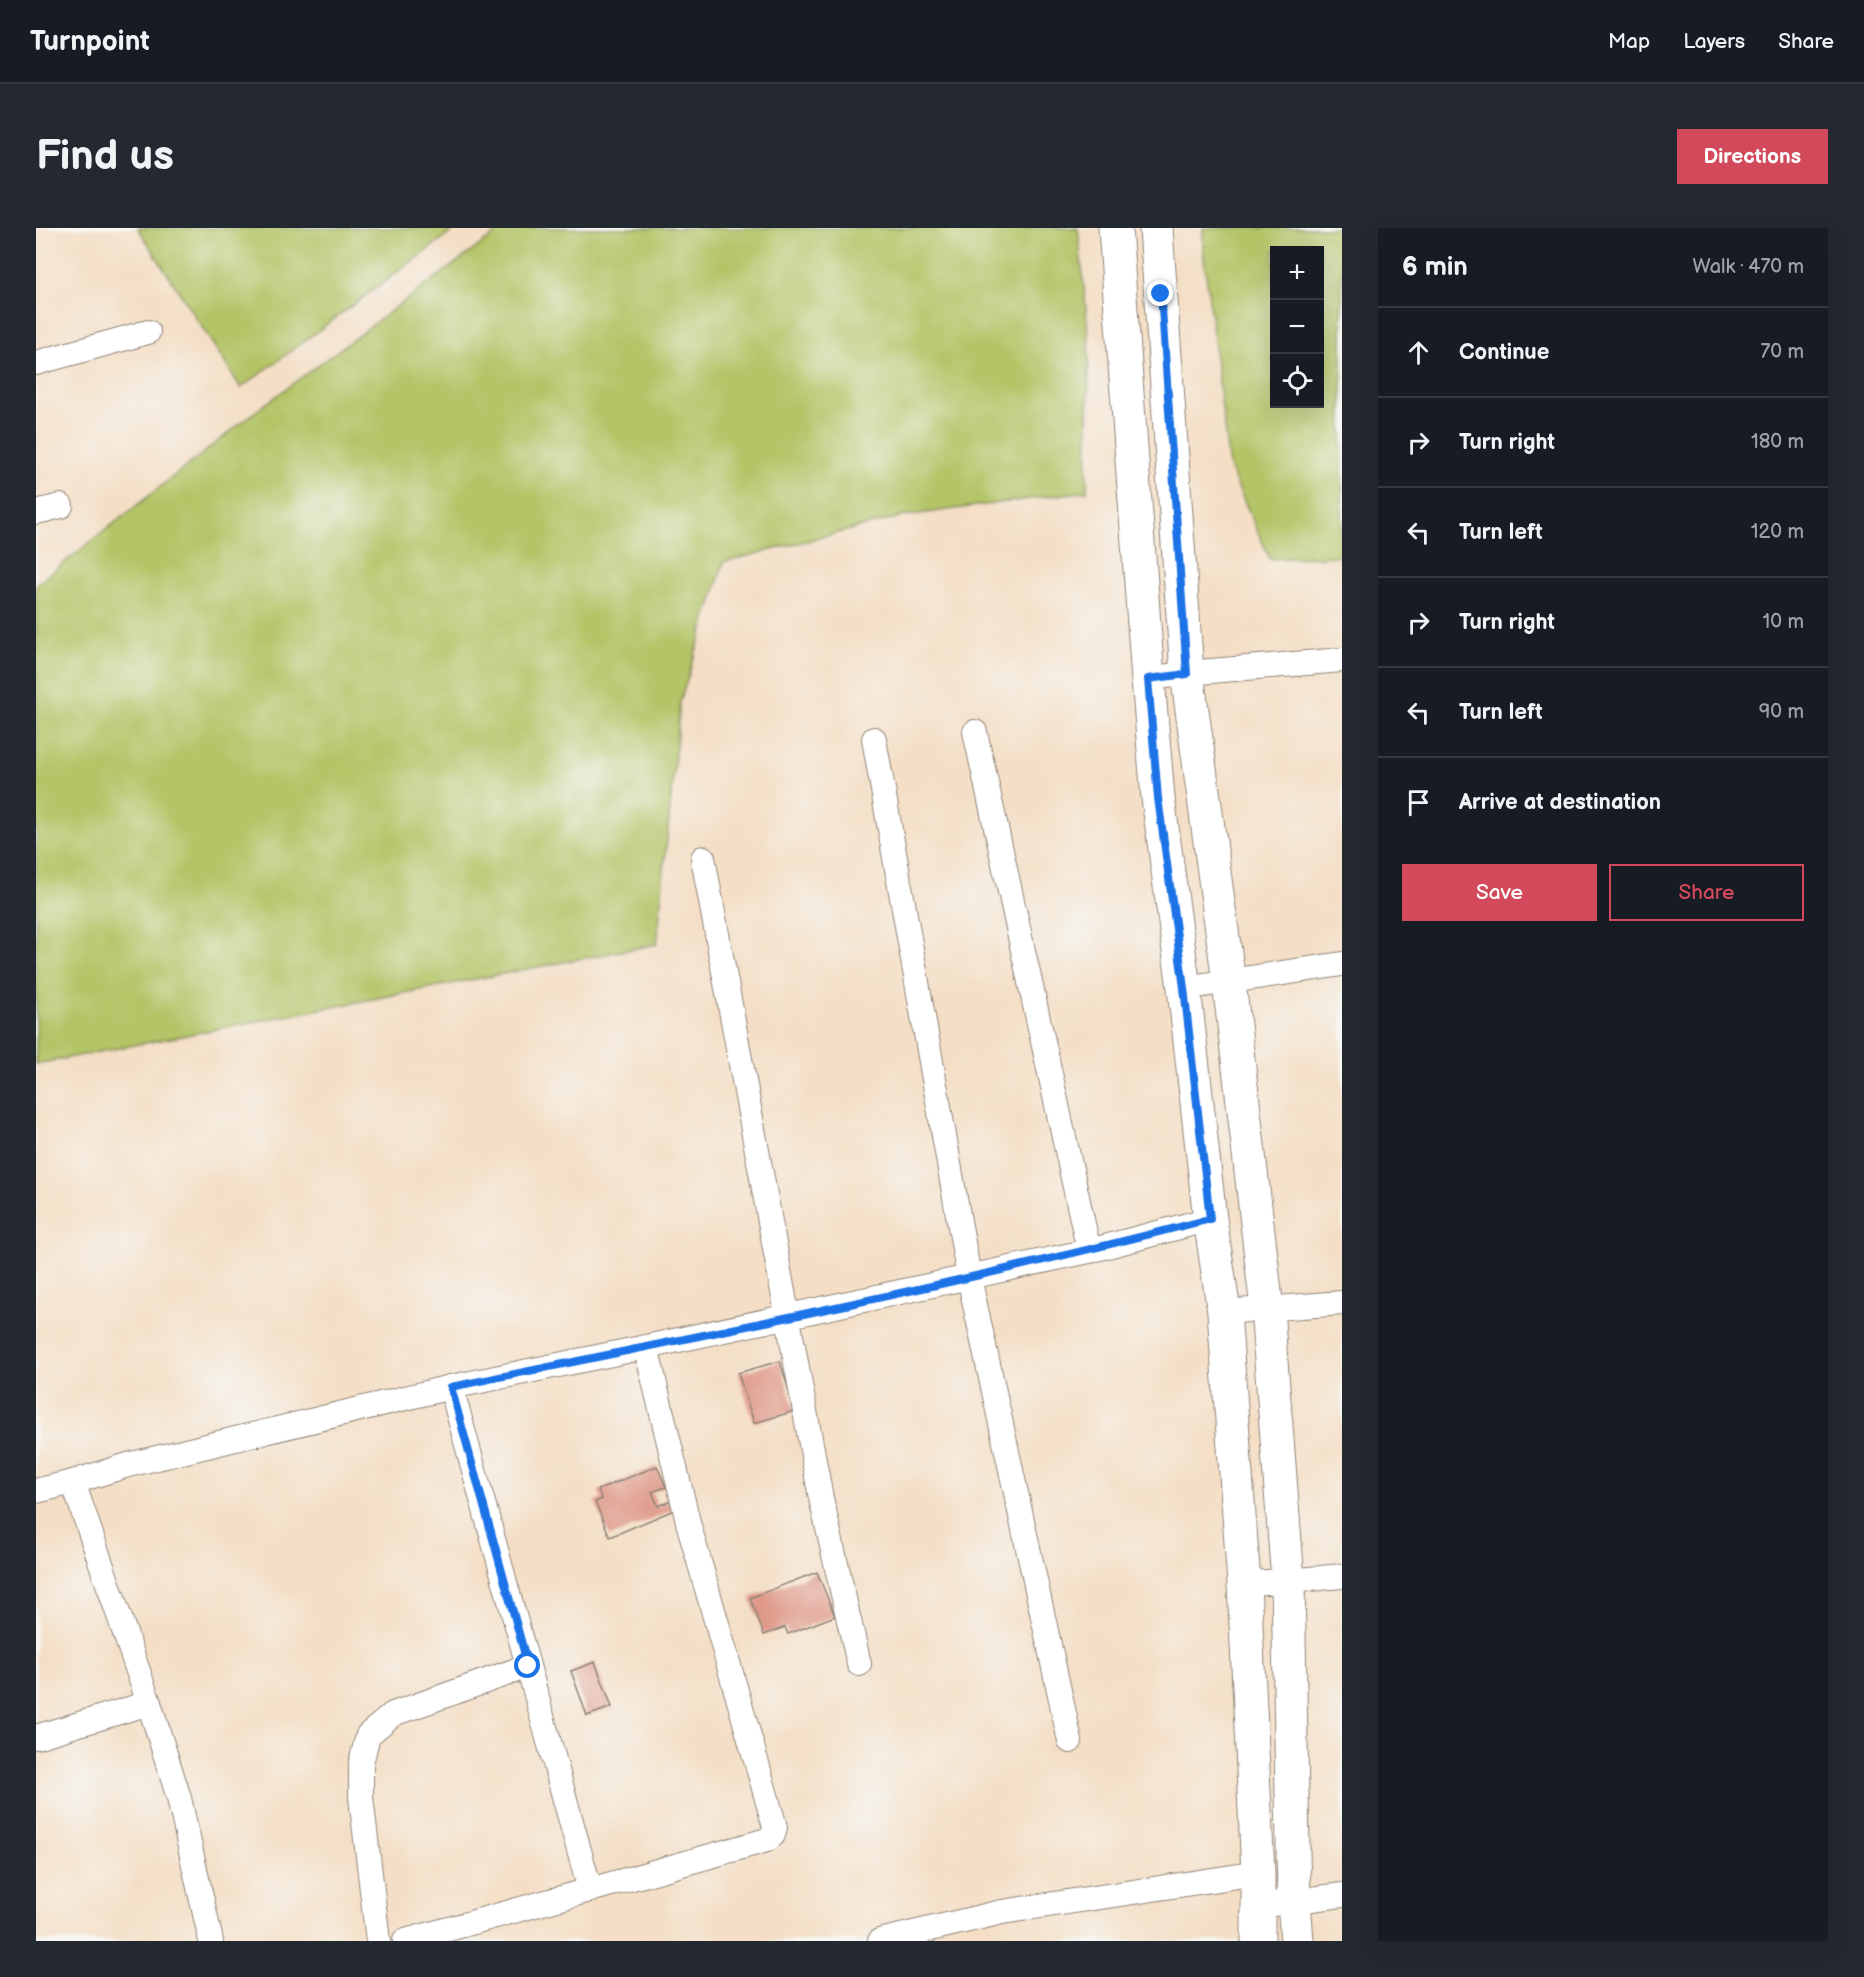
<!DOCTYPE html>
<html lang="en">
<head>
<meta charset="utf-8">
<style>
	body { margin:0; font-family:"Balsamiq Sans",sans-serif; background:#242831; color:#f1f3f6 }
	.controls { position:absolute; right:18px; top:18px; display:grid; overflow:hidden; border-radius:0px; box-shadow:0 6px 24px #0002 }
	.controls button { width:54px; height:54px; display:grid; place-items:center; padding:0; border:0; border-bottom:2px solid #363941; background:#171b24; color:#f1f3f6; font:30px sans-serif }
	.stop { position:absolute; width:18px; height:18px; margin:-14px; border:4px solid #1a73e8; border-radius:50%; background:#fff }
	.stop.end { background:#1a73e8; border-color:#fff; box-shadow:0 2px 6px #0008 }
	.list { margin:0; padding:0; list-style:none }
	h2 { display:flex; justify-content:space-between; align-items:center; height:78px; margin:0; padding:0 24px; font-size:26px }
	h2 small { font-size:20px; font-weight:400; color:#9ea1a6 }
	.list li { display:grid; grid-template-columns:39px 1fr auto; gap:18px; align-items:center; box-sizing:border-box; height:90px; padding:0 24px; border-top:2px solid #363941 }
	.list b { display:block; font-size:22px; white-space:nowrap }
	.list em { font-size:20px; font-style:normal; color:#9ea1a6 }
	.actions { display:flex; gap:12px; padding:18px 24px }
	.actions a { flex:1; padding:14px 0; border:2px solid #d1495b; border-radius:0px; text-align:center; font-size:21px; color:#d1495b }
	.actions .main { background:#d1495b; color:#fff }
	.icon { flex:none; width:33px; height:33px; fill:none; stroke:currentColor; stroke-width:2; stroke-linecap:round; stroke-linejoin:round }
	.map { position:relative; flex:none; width:1306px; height:1713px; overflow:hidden; border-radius:0px }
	header { display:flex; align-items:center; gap:36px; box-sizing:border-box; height:84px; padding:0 30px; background:#171b24; border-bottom:2px solid #363941 }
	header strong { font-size:28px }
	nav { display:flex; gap:33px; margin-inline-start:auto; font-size:21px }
	.intro { display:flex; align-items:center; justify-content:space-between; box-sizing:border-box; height:144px; padding:0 36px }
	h1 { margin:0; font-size:42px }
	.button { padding:15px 27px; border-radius:0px; background:#d1495b; color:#fff; font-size:21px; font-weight:700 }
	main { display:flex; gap:36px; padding:0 36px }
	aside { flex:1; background:#171b24; border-radius:0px; box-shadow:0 6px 24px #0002 }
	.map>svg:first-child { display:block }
	.green { fill:#b4c466; stroke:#707848; stroke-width:1.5; fill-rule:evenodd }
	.building { fill:#df9786 }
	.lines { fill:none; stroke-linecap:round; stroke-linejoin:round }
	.street-casing { stroke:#908478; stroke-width:26 }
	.secondary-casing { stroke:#908478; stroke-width:35 }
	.street { stroke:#fff; stroke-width:24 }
	.secondary { stroke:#fff; stroke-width:33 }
	.route { stroke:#1a73e8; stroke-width:8 }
</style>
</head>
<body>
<header>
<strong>Turnpoint</strong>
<nav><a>Map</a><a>Layers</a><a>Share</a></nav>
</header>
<div class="intro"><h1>Find us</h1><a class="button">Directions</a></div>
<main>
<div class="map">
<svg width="1306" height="1713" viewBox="0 0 1306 1713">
	<rect width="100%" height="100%" fill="#f6f6f2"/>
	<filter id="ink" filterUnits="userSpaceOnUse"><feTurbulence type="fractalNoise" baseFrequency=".0167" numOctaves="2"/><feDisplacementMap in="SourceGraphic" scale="12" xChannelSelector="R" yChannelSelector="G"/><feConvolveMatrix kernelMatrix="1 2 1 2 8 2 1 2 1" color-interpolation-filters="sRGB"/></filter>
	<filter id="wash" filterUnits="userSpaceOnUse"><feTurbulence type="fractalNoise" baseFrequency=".008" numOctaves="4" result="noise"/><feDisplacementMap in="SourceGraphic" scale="24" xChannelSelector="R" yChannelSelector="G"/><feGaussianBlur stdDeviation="1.35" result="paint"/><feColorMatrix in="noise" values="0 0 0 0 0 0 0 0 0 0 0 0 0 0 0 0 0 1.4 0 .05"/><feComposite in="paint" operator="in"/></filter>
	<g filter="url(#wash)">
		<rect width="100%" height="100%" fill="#f4dec5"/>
		<!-- green -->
		<g class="green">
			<path d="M102,0H421L205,160Z"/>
			<path d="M467,0H1042L1053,112L1051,263L868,288L688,334L644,474L621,716L0,836V357L228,177Z"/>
			<path d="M1167,0H1306V328L1234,331L1193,239L1167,21ZM1238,22H1284V176H1238Z"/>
		</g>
		<g id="blocks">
			<!-- building -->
			<g class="building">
				<path d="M744,1133L759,1183L718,1195L702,1145Z"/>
				<path d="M621,1238L630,1259L616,1264L622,1278L641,1270L645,1279L574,1309L559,1274L566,1271L562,1262Z"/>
				<path d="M781,1344L799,1388L752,1406L749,1399L728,1407L714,1370Z"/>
				<path d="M559,1434L576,1479L551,1488L535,1443Z"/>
			</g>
		</g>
	</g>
	<g filter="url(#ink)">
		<use href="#blocks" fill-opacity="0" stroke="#908478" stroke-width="1.5"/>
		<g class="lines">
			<!-- street casing -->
			<g class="street-casing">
				<g id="street">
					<path d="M0,135L112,104"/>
					<path d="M0,284L25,278"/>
					<path d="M1112,451L1151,445L1306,432"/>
					<path d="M939,504L1053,1023"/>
					<path d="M838,511L933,1049L1034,1513"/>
					<path d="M667,630L785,1270L823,1436"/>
					<path d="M1148,760L1306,736"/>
					<path d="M1188,1084L1306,1075"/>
					<path d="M610,1119L1053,1023L1174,991"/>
					<path d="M37,1254L113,1475L143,1570L175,1713"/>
					<path d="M0,1263L37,1254L92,1237L415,1159L610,1119L653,1298L739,1599L737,1607L731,1612L554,1662"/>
					<path d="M1208,1355L1252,1353L1306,1348"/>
					<path d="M0,1509L113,1475"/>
					<path d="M1222,1678L1306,1667"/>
					<path d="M342,1713L325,1569V1535L332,1507L357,1486L492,1438"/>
					<path d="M369,1713L554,1662L415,1159"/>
					<path d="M844,1713L966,1684L1222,1645"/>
				</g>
			</g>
			<!-- secondary casing -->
			<g class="secondary-casing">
				<g id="secondary">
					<path d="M1079,0L1112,451L1122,570L1148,760L1174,991L1188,1084L1208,1355L1222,1645V1713"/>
					<path d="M1120,0L1151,445L1193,754L1231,1081L1252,1353L1258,1673L1261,1713"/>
				</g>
			</g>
			<!-- street -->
			<use href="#street" class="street"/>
			<!-- secondary -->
			<use href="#secondary" class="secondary"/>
		</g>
	</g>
	<g class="lines" filter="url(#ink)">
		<!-- route -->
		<path class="route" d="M492,1438L415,1159C669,1107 924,1056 1174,991L1148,760L1122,570L1112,451L1151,446L1125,66"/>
	</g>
</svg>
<div class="controls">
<button>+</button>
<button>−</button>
<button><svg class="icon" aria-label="locate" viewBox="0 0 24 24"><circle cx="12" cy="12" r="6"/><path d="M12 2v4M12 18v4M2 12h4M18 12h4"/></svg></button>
</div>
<div class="stop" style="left:492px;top:1438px"></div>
<div class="stop end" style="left:1125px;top:66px"></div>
</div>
<aside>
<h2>6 min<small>Walk · 470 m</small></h2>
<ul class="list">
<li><svg class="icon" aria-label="ahead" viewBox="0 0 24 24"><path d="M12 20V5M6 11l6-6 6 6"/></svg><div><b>Continue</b></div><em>70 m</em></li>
<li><svg class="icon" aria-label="right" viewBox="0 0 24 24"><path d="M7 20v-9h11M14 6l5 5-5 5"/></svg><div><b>Turn right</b></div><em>180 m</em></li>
<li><svg class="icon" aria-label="left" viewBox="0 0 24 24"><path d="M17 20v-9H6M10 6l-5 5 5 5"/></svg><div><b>Turn left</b></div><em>120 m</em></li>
<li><svg class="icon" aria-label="right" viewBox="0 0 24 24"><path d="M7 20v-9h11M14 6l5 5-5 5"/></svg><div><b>Turn right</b></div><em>10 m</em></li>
<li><svg class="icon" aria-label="left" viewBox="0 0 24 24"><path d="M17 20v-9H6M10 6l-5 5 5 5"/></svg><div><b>Turn left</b></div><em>90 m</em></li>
<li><svg class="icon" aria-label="arrive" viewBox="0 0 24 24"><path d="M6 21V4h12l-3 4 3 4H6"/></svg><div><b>Arrive at destination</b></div></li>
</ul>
<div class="actions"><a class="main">Save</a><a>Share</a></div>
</aside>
</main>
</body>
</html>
